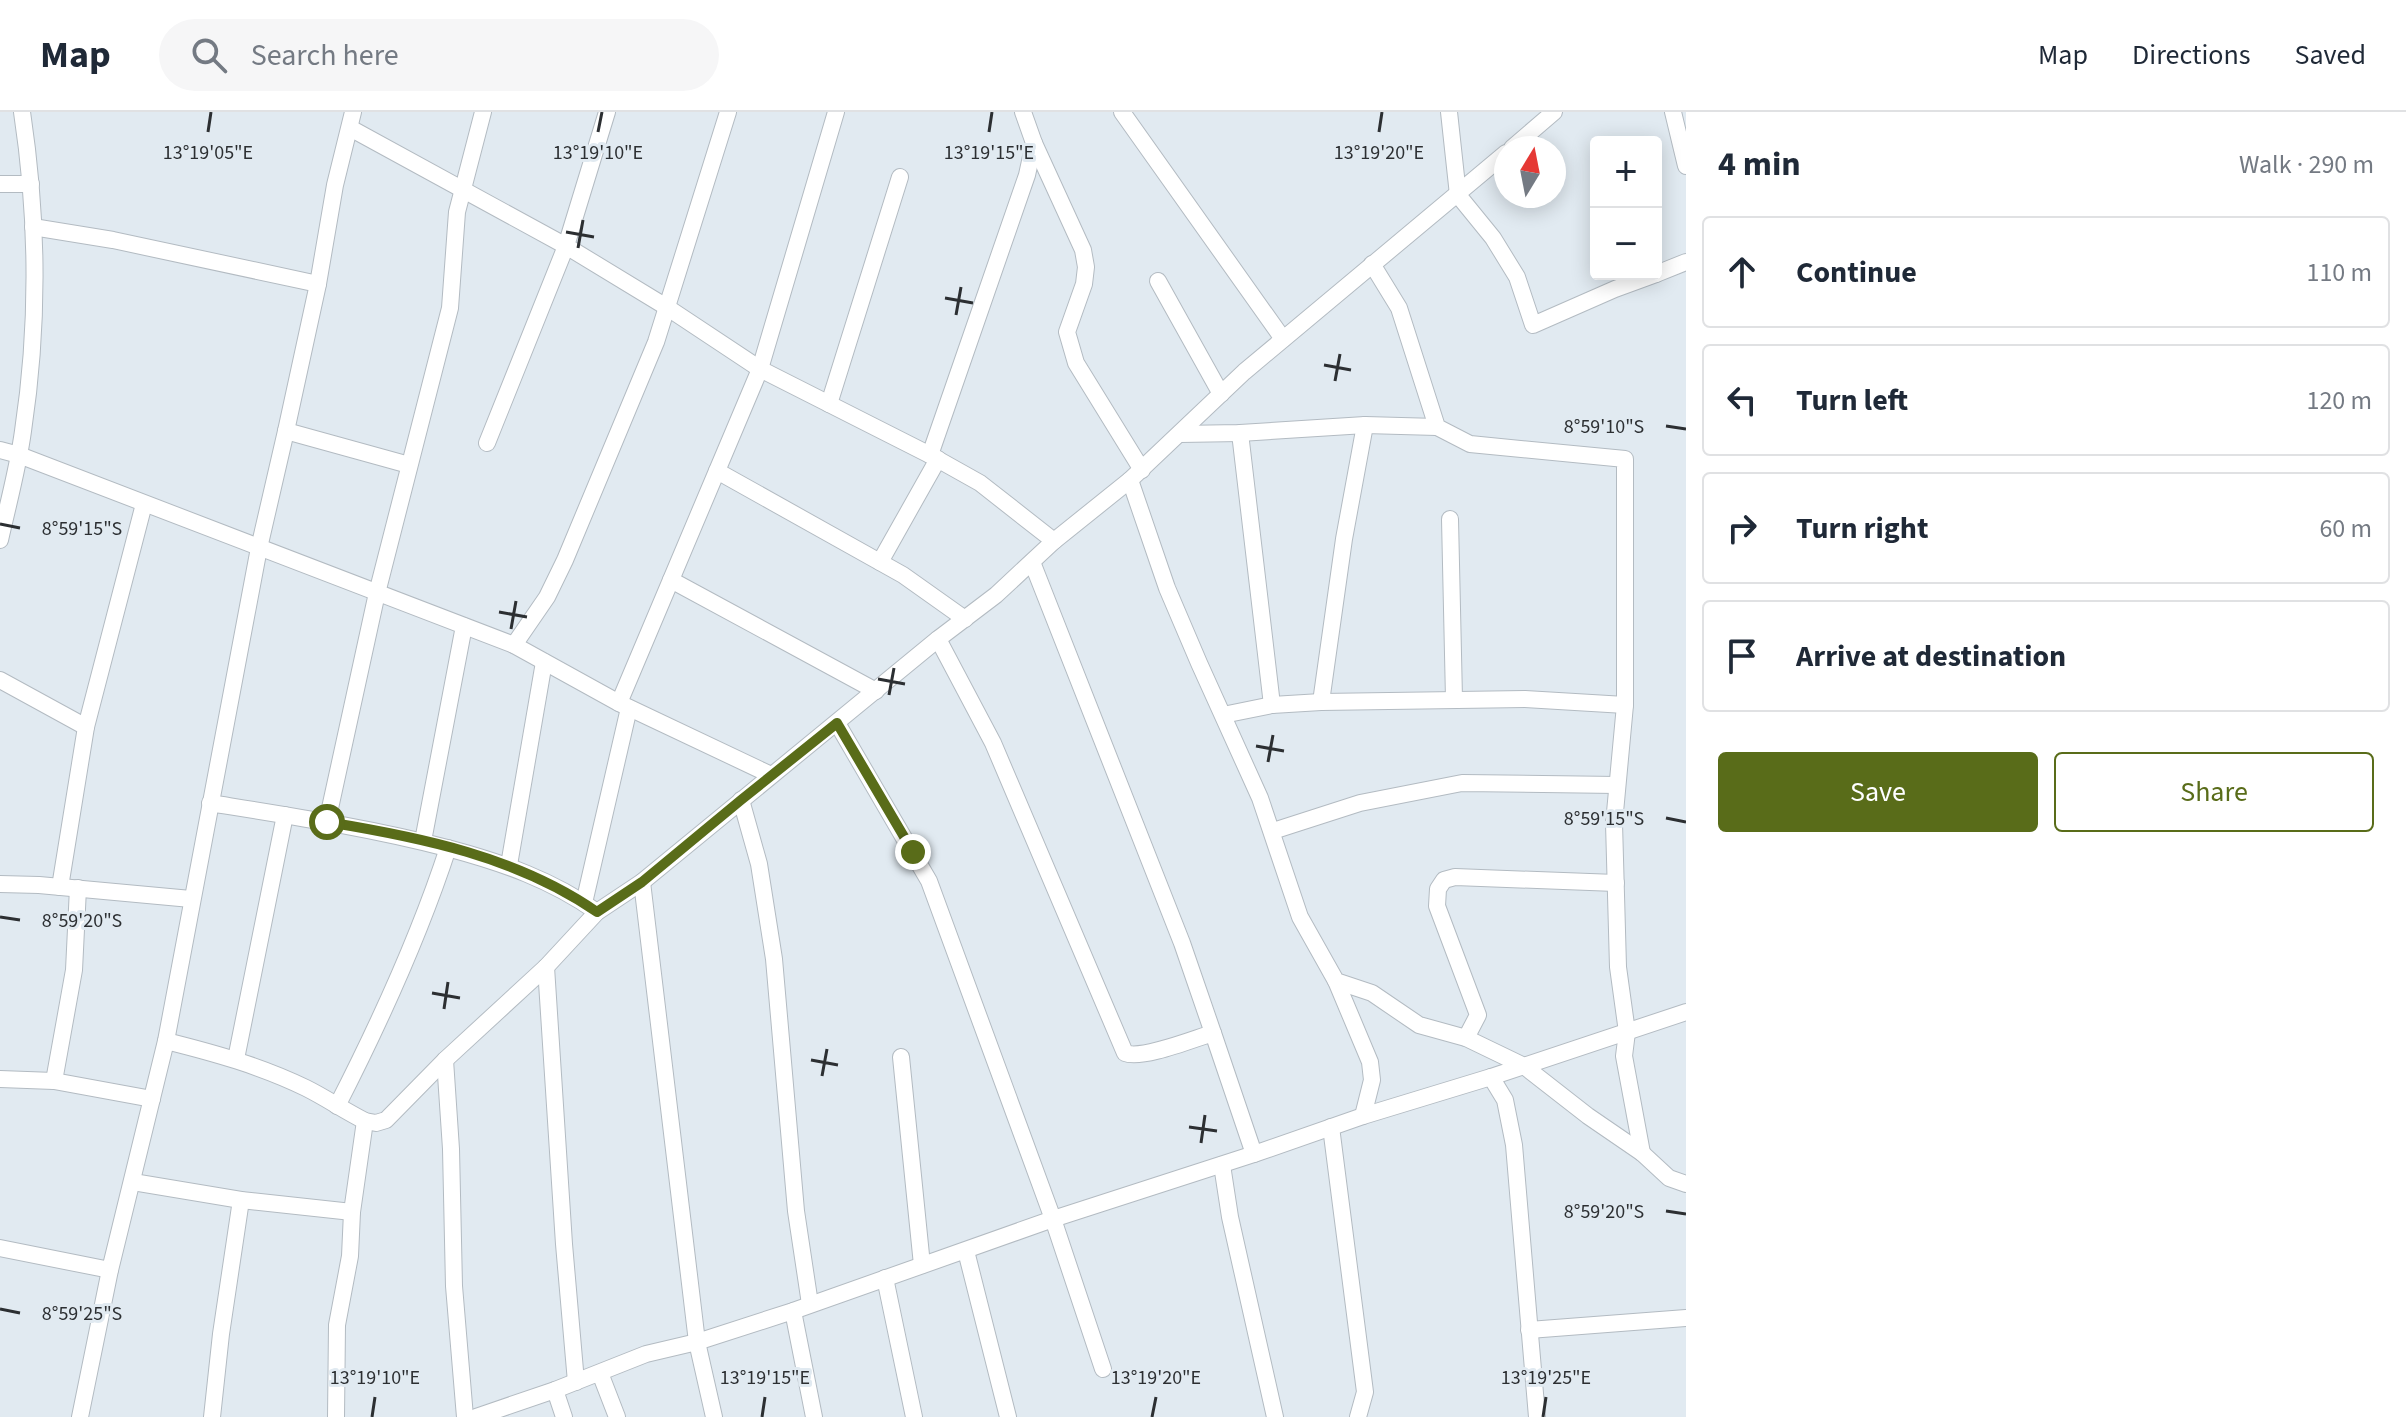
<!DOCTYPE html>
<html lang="en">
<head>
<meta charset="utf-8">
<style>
	body { margin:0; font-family:"Source Sans 3",sans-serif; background:#f6f6f7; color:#1f2937 }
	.controls { position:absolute; right:24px; top:24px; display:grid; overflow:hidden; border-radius:8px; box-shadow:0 4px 20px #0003 }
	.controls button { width:72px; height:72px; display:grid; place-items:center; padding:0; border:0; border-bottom:2px solid #e0e1e3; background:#fff; color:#1f2937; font:40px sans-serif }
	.compass { position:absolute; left:1494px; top:24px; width:72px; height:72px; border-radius:50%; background:#fff; box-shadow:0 4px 20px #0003; rotate:10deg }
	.stop { position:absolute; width:24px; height:24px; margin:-18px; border:6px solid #596c19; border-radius:50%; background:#fff }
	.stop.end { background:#596c19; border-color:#fff; box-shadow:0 2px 8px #0008 }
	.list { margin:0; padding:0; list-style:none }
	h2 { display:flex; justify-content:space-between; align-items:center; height:104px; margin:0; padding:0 32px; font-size:34px }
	h2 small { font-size:26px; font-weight:400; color:#747a83 }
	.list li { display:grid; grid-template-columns:52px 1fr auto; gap:24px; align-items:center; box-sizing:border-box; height:112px; margin:0 16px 16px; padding:0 16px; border:2px solid #e0e1e3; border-radius:8px }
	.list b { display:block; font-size:30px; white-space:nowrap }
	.list em { font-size:26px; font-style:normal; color:#747a83 }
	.actions { display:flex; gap:16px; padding:24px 32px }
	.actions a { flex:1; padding:18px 0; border:2px solid #596c19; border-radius:8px; text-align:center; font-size:28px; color:#596c19 }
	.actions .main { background:#596c19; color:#fff }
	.icon { flex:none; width:44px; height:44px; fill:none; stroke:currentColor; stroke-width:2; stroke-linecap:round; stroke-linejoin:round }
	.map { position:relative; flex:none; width:1686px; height:1305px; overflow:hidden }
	header { display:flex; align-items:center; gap:48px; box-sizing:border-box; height:112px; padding:0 40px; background:#fff; border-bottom:2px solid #e0e1e3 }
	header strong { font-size:38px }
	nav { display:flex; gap:44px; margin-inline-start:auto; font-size:28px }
	.search { width:560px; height:72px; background:#f6f6f7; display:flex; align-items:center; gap:20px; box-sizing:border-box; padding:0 28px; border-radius:44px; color:#747a83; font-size:30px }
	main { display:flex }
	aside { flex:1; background:#fff }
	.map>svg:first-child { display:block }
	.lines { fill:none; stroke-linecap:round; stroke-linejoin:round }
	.minor-casing { stroke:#b3bbc2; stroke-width:18 }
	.minor { stroke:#fff; stroke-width:16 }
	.route { stroke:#596c19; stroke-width:10 }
	.ticks { fill:none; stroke:#2c2f32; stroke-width:3 }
	.ticks-label { font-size:20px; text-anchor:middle; fill:#2c2f32; stroke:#e1eaf1; stroke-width:6; stroke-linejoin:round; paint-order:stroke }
</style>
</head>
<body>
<header>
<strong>Map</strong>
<div class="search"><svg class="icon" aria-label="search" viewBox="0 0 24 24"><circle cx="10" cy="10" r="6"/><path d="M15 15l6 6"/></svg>Search here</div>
<nav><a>Map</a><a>Directions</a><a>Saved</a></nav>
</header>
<main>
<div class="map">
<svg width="1686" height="1305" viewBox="0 0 1686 1305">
	<rect width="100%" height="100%" fill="#e1eaf1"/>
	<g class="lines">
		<!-- minor casing -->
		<g class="minor-casing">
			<g id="minor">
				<path d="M1122,0L1283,227"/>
				<path d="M1449,0L1458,83L1493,126L1517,165L1533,213L1615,177L1656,162"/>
				<path d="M1673,0L1686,54"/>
				<path d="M350,16L566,134L668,196L760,257L930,343L980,371L1054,429"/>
				<path d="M1034,31L1083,138L1086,155L1084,172L1067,220L1076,251L1142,358"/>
				<path d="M1512,36L1554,0"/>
				<path d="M0,72H31"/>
				<path d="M33,115L113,128L318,172"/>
				<path d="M1372,152L1399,196L1437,315L1470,332L1625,347V593L1614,711L1618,855L1627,920L1624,944L1642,1041"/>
				<path d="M1656,162L1686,150"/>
				<path d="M1158,169L1221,282"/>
				<path d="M829,292L900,65"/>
				<path d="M286,319L409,353"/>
				<path d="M1240,321L1272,593"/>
				<path d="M1180,322L1240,321L1365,313L1437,315"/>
				<path d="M487,331L566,134L607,0"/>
				<path d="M0,338L19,343L514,533L619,591L771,663"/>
				<path d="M930,343L1027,63L1034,31L1023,0"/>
				<path d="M717,359L903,463L965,507"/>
				<path d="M1130,368L1167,476L1199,551L1260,686L1300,805L1336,869L1372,881L1419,913L1466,926L1524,954L1588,1004L1642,1041L1669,1066L1686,1072"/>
				<path d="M1450,407L1454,587"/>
				<path d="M0,428C8,392 18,356 23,319C39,213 38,106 22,0"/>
				<path d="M880,450L938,347"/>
				<path d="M1032,450L1182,831L1213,921"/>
				<path d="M671,468L876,579"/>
				<path d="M938,527L993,631L1125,941C1142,948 1193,927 1213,921L1254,1042"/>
				<path d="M514,533L547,485L565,448L656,230L728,0"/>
				<path d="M0,568L86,615"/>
				<path d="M1321,590L1344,427L1365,313"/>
				<path d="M619,591L760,257L836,0"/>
				<path d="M1223,603L1272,593L1321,590L1525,587L1625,593"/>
				<path d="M837,611L929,769L1053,1107L1103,1257"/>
				<path d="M741,688L759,752L774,847L796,1099L810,1192"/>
				<path d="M210,691C291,704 371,716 451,737C503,751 552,768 597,800"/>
				<path d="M327,710L377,481L450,196L457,100L483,0"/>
				<path d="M1273,719L1360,691L1462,671L1617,673"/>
				<path d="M423,729L464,514"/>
				<path d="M509,753L544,550"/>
				<path d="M642,770L697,1230L714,1305"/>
				<path d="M0,772L39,773L191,787"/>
				<path d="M60,775L86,615L144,392"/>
				<path d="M584,791L629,596"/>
				<path d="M546,855L564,1132L576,1270"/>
				<path d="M1336,869L1370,950L1372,968L1363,1004"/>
				<path d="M1466,926L1478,903L1437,794L1438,777L1444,768L1455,765L1616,771"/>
				<path d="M166,929C214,941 261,954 306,976C326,986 345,999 365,1009L376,1011L386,1008L445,948L546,855L597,800L642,770L938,527L996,483L1054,429L1130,368L1244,260L1506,41"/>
				<path d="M901,945L922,1153"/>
				<path d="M236,947L285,703"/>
				<path d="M445,948L451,1037L454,1174L465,1305"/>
				<path d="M1491,965L1505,988L1514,1033L1537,1305"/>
				<path d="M0,967L54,969L152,987"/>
				<path d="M54,969L74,858L78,776"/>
				<path d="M337,994C380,910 419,825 448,736"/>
				<path d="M1331,1015L1365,1280L1358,1305"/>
				<path d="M1222,1053L1230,1105L1275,1305"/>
				<path d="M133,1070L241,1088L352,1100"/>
				<path d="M0,1136L110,1158"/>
				<path d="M966,1139L1008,1305"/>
				<path d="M885,1166L914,1305"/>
				<path d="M793,1199L814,1305"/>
				<path d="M1529,1218L1686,1206"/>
				<path d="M600,1261L617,1305"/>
				<path d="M555,1278L564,1305"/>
				<path d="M80,1305L110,1158L166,929L259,436L286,319L318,172L335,73L353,0"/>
				<path d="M212,1305L221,1222L241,1088"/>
				<path d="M336,1305L337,1213L350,1144L352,1100L365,1009"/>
				<path d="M476,1305L555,1278L646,1242L697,1230L793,1199L1053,1107L1254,1042L1363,1004L1491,965L1686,900"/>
			</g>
		</g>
		<!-- minor -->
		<use href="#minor" class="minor"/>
	</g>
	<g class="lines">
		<!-- route -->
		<path class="route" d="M327,710C420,725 518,745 597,800L642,770L741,688L837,611L913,740"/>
	</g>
	<!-- ticks -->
	<path class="ticks" d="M208,20L211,0M598,20L602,0M989,20L992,0M1379,20L1382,0M566,120L594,125M578,136L583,108M945,186L973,191M956,203L961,175M1324,253L1351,258M1335,269L1340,242M1666,314L1686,317M0,412L20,416M499,500L527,505M511,517L516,489M878,567L905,572M889,583L894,556M1256,634L1284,639M1268,650L1273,623M1666,706L1686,710M0,805L20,808M432,881L460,886M444,897L448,870M811,948L838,953M822,964L827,937M1189,1015L1217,1019M1201,1031L1205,1003M1666,1099L1686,1102M0,1197L20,1201M372,1305L375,1285M762,1305L765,1285M1152,1305L1156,1285M1543,1305L1546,1285"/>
	<g class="ticks-label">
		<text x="208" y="47">13°19'05"E</text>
		<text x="598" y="47">13°19'10"E</text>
		<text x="989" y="47">13°19'15"E</text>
		<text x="1379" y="47">13°19'20"E</text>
		<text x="1604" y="321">8°59'10"S</text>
		<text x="82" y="423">8°59'15"S</text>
		<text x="1604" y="713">8°59'15"S</text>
		<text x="82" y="815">8°59'20"S</text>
		<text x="1604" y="1106">8°59'20"S</text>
		<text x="82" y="1208">8°59'25"S</text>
		<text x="375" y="1272">13°19'10"E</text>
		<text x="765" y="1272">13°19'15"E</text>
		<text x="1156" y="1272">13°19'20"E</text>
		<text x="1546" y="1272">13°19'25"E</text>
	</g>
</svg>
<div class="controls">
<button>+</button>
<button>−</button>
</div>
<svg class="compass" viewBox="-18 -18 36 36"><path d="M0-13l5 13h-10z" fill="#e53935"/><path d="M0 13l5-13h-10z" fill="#747a83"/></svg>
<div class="stop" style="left:327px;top:710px"></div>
<div class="stop end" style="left:913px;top:740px"></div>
</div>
<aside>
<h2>4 min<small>Walk · 290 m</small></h2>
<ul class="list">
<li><svg class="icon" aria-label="ahead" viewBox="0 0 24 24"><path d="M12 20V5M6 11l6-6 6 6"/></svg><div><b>Continue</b></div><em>110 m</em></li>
<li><svg class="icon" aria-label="left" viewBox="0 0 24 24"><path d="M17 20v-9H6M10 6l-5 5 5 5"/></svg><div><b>Turn left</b></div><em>120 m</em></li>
<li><svg class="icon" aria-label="right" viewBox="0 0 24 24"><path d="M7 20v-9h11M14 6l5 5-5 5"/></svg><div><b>Turn right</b></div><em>60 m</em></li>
<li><svg class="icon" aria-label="arrive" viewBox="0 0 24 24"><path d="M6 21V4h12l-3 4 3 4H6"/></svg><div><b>Arrive at destination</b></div></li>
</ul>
<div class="actions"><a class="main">Save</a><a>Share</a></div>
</aside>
</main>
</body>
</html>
